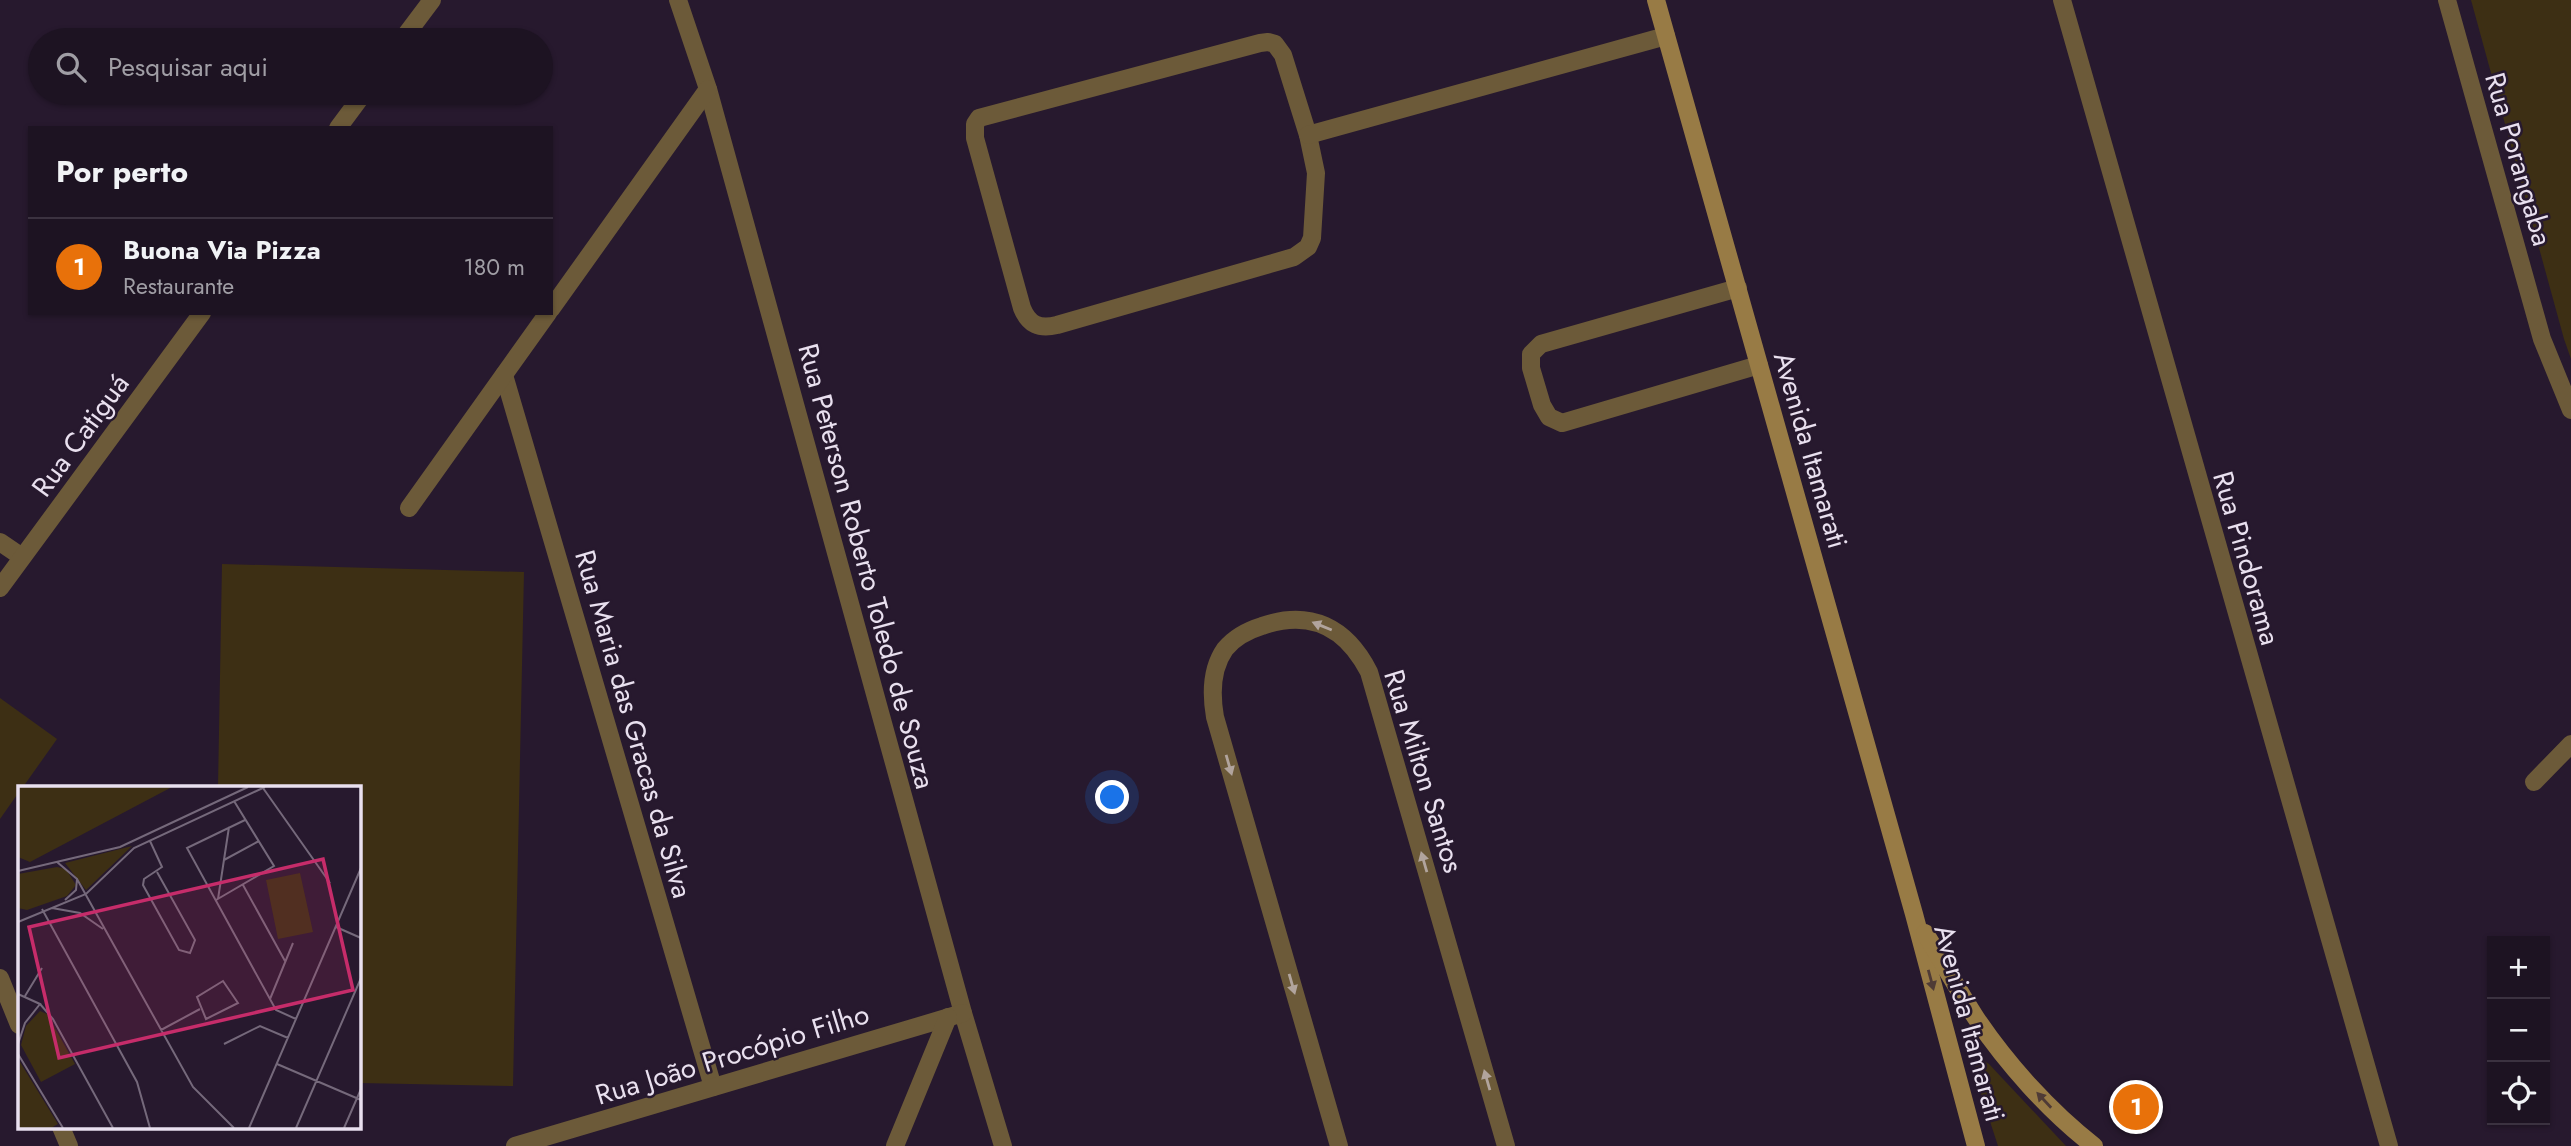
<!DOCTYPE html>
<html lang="pt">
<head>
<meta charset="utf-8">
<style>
	body { margin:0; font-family:Jost,sans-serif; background:#2a202f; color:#f1f3f6 }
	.controls { position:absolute; right:21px; bottom:21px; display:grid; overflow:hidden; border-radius:0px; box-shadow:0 2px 5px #0004 }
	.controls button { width:63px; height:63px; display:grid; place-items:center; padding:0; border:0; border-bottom:2px solid #3b3240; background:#1d1322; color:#f1f3f6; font:35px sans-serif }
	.you { position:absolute; left:1113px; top:798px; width:24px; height:24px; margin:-18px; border:5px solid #fff; border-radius:50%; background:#1a73e8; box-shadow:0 0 0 10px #1a73e833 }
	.badge { display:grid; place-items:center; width:46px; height:46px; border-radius:50%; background:#db2777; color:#fff; font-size:23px; font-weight:700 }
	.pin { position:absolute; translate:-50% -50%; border:4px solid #fff; box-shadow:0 2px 7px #0006 }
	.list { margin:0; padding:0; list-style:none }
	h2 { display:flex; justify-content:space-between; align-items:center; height:91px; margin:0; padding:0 28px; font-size:30px }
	h2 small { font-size:23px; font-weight:400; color:#a09ea5 }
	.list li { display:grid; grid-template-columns:46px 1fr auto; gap:21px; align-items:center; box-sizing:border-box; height:98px; padding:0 28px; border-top:2px solid #3b3240 }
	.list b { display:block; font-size:26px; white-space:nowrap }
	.list p { margin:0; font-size:23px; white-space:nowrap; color:#a09ea5 }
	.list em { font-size:23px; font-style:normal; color:#a09ea5 }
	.icon { flex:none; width:38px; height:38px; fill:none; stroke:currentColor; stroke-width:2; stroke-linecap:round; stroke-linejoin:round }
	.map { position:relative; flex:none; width:2571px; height:1146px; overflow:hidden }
	.search { position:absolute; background:#1d1322; box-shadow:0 2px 5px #0004; left:28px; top:28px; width:525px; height:77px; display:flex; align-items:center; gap:18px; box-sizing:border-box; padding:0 24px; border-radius:38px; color:#a09ea5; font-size:26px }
	.panel { position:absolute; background:#1d1322; box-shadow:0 2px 5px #0004; left:28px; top:126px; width:525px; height:189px; border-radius:0px }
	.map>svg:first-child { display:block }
	.green { fill:#3d2f14 }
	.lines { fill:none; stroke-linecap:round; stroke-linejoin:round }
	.lane { stroke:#6c5a39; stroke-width:18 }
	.street { stroke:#6c5a39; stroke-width:18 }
	.secondary { stroke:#987b45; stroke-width:18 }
	.oneway { fill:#b1a49d }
	.oneway2 { fill:#4f3b36 }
	.labels { text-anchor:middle; stroke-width:5; stroke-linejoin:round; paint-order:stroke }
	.street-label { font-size:28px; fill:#e9e0ef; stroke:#27192e }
	.inset-road { fill:none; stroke:#75697b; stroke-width:2 }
	.view { fill:#c62c6a; fill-opacity:0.15; stroke:#c62c6a; stroke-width:3.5 }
	.inset-edge { fill:none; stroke:#e9e0ef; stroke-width:3.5 }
</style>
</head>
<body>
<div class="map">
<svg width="2571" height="1146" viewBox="0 0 2571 1146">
	<rect width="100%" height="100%" fill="#27192e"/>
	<!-- green -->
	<g class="green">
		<path d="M2471,0H2571V359L2564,339Z"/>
		<path d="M222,564L524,572L513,1086L359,1083V787H218Z"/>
		<path d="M0,698L57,739L23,787H19V792L0,819Z"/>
		<path d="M1983,1060L1989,1064L2066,1146H1998L1974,1072L1976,1064Z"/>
	</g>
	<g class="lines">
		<!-- lane -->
		<path class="lane" d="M1738,288L1541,344L1531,354V368L1542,405L1549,417L1562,423L1759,365"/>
		<!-- street -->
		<g class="street">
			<path d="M678,0L708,89L963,1013L1003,1146"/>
			<path d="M2062,0L2389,1146"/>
			<path d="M2447,0L2542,339L2571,410"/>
			<path d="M402,40L432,0"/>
			<path d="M1268,42L1275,44L1283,55L1308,135L1316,173L1312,238L1308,247L1294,257L1057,325C1039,329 1029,325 1022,308L975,138V124L979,118L1260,43Z"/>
			<path d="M338,128L364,93"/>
			<path d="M1308,135L1666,36"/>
			<path d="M551,309L708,89"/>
			<path d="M504,375L713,1087"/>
			<path d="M409,508L548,313"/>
			<path d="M0,542L22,557"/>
			<path d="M0,588L202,313"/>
			<path d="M2534,782L2571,744"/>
			<path d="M0,978L19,1025"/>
			<path d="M61,1127L69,1146"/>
			<path d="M515,1146L963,1013"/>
			<path d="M895,1146L948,1017"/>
			<path d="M1339,1146L1215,717C1211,694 1211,669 1225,649C1234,638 1249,630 1262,626C1310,609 1346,627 1369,672L1506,1146"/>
		</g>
		<!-- secondary -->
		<g class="secondary">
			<path d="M1656,0L1914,914L1976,1146"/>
			<path d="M1925,933C1942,961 1958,990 1976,1018C2007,1064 2049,1111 2094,1146"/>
		</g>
	</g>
	<!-- one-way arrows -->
	<defs><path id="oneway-solid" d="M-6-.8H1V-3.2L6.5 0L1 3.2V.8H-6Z" transform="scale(1.75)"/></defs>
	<g class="oneway">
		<use href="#oneway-solid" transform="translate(1322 626) rotate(-158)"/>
		<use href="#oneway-solid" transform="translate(1229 765) rotate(74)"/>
		<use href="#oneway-solid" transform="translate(1424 862) rotate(-106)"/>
		<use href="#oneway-solid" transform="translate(1292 984) rotate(74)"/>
		<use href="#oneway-solid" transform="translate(1487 1080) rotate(-106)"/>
	</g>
	<g class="oneway2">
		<use href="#oneway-solid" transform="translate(1931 980) rotate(75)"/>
		<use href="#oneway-solid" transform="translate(2044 1100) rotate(-133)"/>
	</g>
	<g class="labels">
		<!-- street labels -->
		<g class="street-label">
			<text transform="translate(2519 159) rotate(74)" y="10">Rua Porangaba</text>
			<text transform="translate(80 435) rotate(-54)" y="10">Rua Catiguá</text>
			<text transform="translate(1811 450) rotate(74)" y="10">Avenida Itamarati</text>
			<text transform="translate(2247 558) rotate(74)" y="10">Rua Pindorama</text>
			<text transform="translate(867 566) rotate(75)" y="10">Rua Peterson Roberto Toledo de Souza</text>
			<text transform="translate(634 724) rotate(74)" y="10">Rua Maria das Gracas da Silva</text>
			<text transform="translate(1424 771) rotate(73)" y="10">Rua Milton Santos</text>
			<text transform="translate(1970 1023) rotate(75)" y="10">Avenida Itamarati</text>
			<text transform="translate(732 1054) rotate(-17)" y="10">Rua João Procópio Filho</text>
		</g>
	</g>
	<!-- overview -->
	<g transform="translate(18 786)">
		<rect width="343" height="343" fill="#27192e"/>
		<path d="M0,1H154L12,76L0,71ZM114,60L68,104L47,77ZM39,81L48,83L58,99L49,110L9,124L0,122V88ZM282,87L295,146L260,153L248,94ZM22,225L29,228L57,278L23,296L3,259L8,240ZM2,276L40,338L33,342H0Z" fill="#3d2f14"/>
		<path class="inset-road" d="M245,2L312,97M227,34L169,62L258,224L278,233M132,55L144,81L126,93L125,99L161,164L172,167L177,154L139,86M206,74L241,55M39,76L59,93L58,104L47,114M0,85L102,61L230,1M59,93L175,301L216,342M225,99L267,175M200,113L211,41M198,114L256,80L216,15M34,122L62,127L85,143M24,123L119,296L132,342M0,136L68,108L116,62L247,1M318,141L343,152M205,195L220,217L188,233L179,211ZM0,208L22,218L7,237L0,258M7,210L24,182M252,213L275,157M22,218L35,233L95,342M143,244L182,223M206,258L242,240L270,252M0,268L45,342M259,278L343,314M231,342L343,82M278,342L343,192M326,342L343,303"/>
		<path class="view" d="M305,73L335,204L41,272L11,141Z"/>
		<rect width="343" height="343" class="inset-edge"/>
	</g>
</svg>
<div class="controls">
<button>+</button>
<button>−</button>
<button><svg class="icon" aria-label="locate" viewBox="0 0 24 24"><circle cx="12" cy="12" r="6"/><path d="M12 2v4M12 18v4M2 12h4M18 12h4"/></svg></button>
</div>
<div class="you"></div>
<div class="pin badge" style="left:2136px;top:1107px;background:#e8710a">1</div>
<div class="search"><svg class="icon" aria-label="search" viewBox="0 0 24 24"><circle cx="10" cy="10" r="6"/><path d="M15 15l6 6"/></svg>Pesquisar aqui</div>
<section class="panel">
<h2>Por perto<small></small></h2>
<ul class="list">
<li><span class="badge" style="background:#e8710a">1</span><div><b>Buona Via Pizza</b><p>Restaurante</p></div><em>180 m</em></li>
</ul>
</section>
</div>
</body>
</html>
